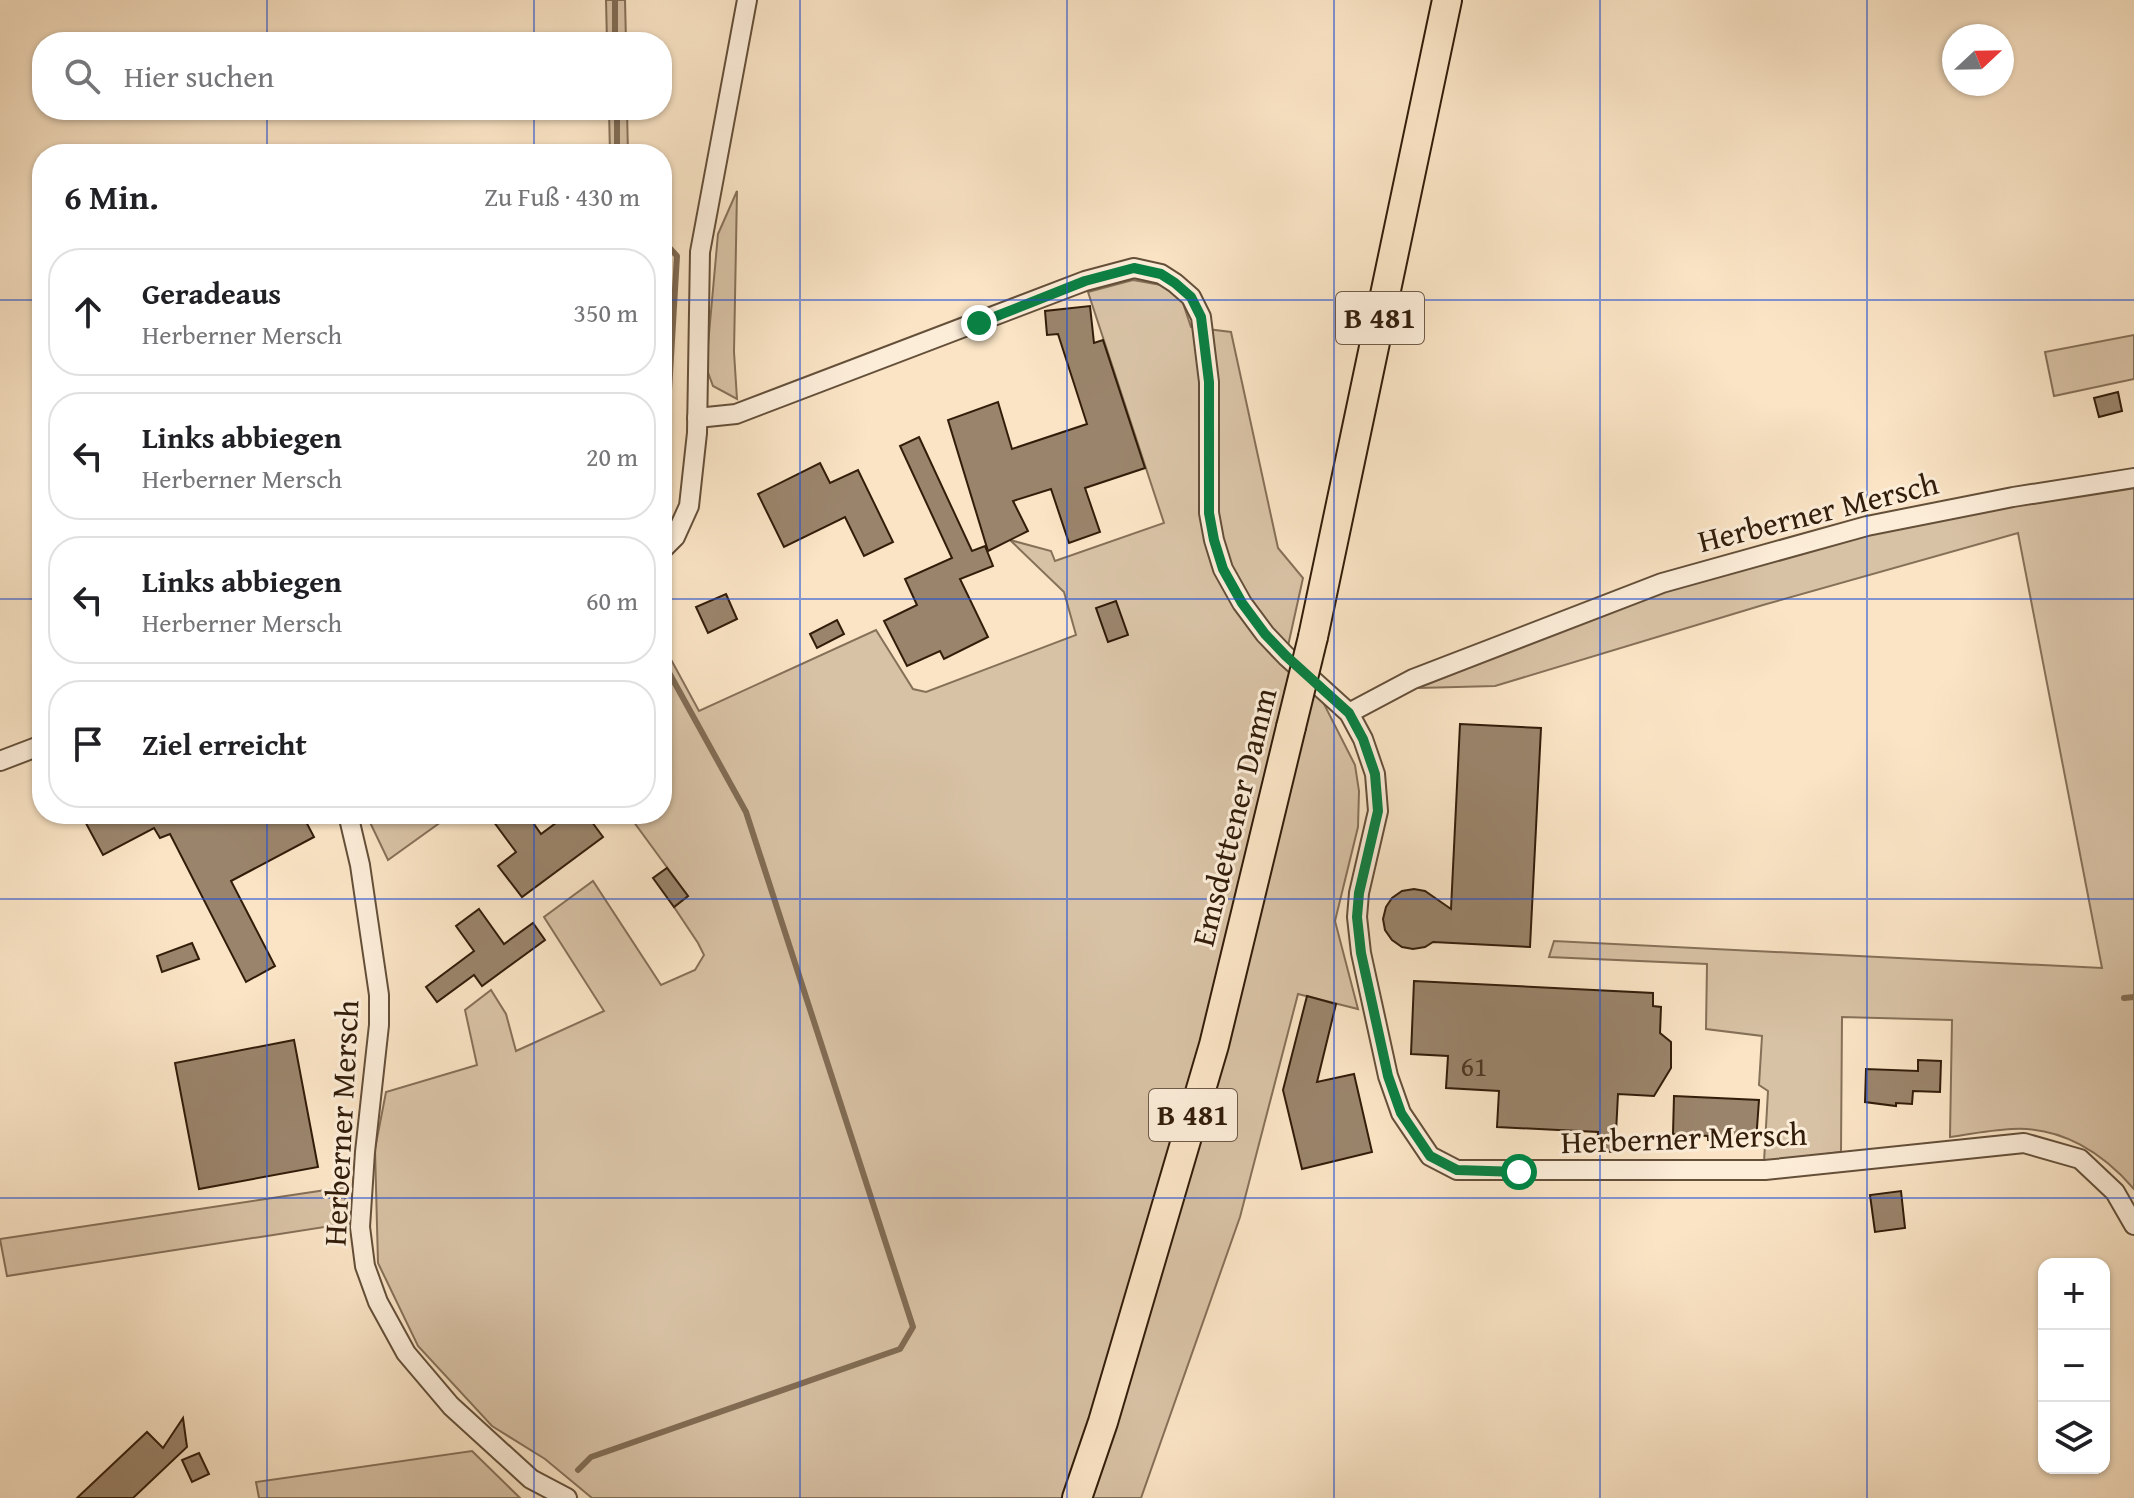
<!DOCTYPE html>
<html lang="de">
<head>
<meta charset="utf-8">
<style>
	body { margin:0; font-family:"Gentium Book Plus",serif; background:#f6f6f6; color:#202124 }
	.controls { position:absolute; right:24px; bottom:24px; display:grid; overflow:hidden; border-radius:16px; box-shadow:0 2px 6px #0004 }
	.controls button { width:72px; height:72px; display:grid; place-items:center; padding:0; border:0; border-bottom:2px solid #e0e0e0; background:#fff; color:#202124; font:40px sans-serif }
	.compass { position:absolute; left:1942px; top:24px; width:72px; height:72px; border-radius:50%; background:#fff; box-shadow:0 2px 6px #0004; rotate:68deg }
	.stop { position:absolute; width:24px; height:24px; margin:-18px; border:6px solid #0b8043; border-radius:50%; background:#fff }
	.stop.end { background:#0b8043; border-color:#fff; box-shadow:0 2px 8px #0008 }
	.list { margin:0; padding:0; list-style:none }
	h2 { display:flex; justify-content:space-between; align-items:center; height:104px; margin:0; padding:0 32px; font-size:34px }
	h2 small { font-size:26px; font-weight:400; color:#757577 }
	.list li { display:grid; grid-template-columns:52px 1fr auto; gap:24px; align-items:center; box-sizing:border-box; height:128px; margin:0 16px 16px; padding:0 16px; border:2px solid #e0e0e0; border-radius:32px }
	.list b { display:block; font-size:30px; white-space:nowrap }
	.list p { margin:0; font-size:26px; white-space:nowrap; color:#757577 }
	.list em { font-size:26px; font-style:normal; color:#757577 }
	.icon { flex:none; width:44px; height:44px; fill:none; stroke:currentColor; stroke-width:2; stroke-linecap:round; stroke-linejoin:round }
	.map { position:relative; flex:none; width:2134px; height:1498px; overflow:hidden }
	.search { position:absolute; background:#fff; box-shadow:0 2px 6px #0004; left:32px; top:32px; width:640px; height:88px; display:flex; align-items:center; gap:20px; box-sizing:border-box; padding:0 28px; border-radius:32px; color:#757577; font-size:30px }
	.panel { position:absolute; background:#fff; box-shadow:0 2px 6px #0004; left:32px; top:144px; width:640px; height:680px; border-radius:32px }
	.map>svg:first-child { display:block }
	.green { fill:#d8c2a5; stroke:#857058; stroke-width:2 }
	.lines { fill:none; stroke-linecap:round; stroke-linejoin:round }
	.stream { stroke:#816c54; stroke-width:6 }
	.building { fill:#9a846b; stroke:#321d0a; stroke-width:2 }
	.street-casing { stroke:#644f39; stroke-width:22 }
	.primary-casing { stroke:#321d0a; stroke-width:32 }
	.street { stroke:#fcedd9; stroke-width:18 }
	.primary { stroke:#fae4c5; stroke-width:28 }
	.primary-bridge-casing { stroke:#321d0a; stroke-width:32; stroke-linecap:butt }
	.primary-bridge { stroke:#fae4c5; stroke-width:28 }
	.route { stroke:#0b8043; stroke-width:10 }
	.grid { fill:none; stroke:#1d4ed8; stroke-width:2; stroke-opacity:0.55 }
	.labels { text-anchor:middle; stroke-width:6; stroke-linejoin:round; paint-order:stroke }
	.number-label { font-size:28px; fill:#4c3722 }
	.shield { fill:#fcedd9; stroke:#6f5b48; stroke-width:2 }
	.shield-label { font-size:30px; font-weight:bold; fill:#321d0a }
	.street-label { font-size:32px; fill:#321d0a; stroke:#fcedd9 }
</style>
</head>
<body>
<div class="map">
<svg width="2134" height="1498" viewBox="0 0 2134 1498">
	<rect width="100%" height="100%" fill="#fae4c5"/>
	<filter id="stains"><feTurbulence type="fractalNoise" baseFrequency=".0025" numOctaves="4"/><feColorMatrix values="0 0 0 0 .2 0 0 0 0 .09 0 0 0 0 .02 0 0 0 .5 -.17"/></filter>
	<radialGradient id="worn" r=".72"><stop offset=".6" stop-color="#630" stop-opacity="0"/><stop offset="1" stop-color="#630" stop-opacity=".3"/></radialGradient>
	<!-- green -->
	<g class="green">
		<path d="M606,0H625L626,42H607Z"/>
		<path d="M609,110H627L628,154H610Z"/>
		<path d="M737,191L734,352L737,399L713,386L706,367L718,234Z"/>
		<path d="M1133,280L1161,285L1182,300L1191,327L1231,332L1278,548L1303,578L1284,664L1321,698L1355,765L1359,791L1358,827L1335,921L1358,1009L1298,994L1240,1217L1141,1498H592L545,1459L492,1426L418,1346L378,1263L375,1149L386,1092L477,1065L465,1010L491,990L506,1014L516,1051L604,1011L544,917L593,881L661,985L695,970L704,955L698,943L674,907L688,896L628,814H662V643L699,711L876,630L913,689L926,692L1076,635L1064,592L1010,540L1051,551L1055,561L1164,523L1088,292Z"/>
		<path d="M2134,335V379L2054,396L2045,352Z"/>
		<path d="M2134,486V1189C2103,1153 2061,1126 2012,1129C1991,1130 1970,1134 1950,1137L1952,1020L1842,1017L1841,1152L1764,1162L1768,1091L1759,1085L1762,1036L1706,1029L1707,964L1549,957L1554,941L2102,968L2018,533L1763,605L1495,686L1418,688L1658,593L1864,534L2030,502Z"/>
		<path d="M366,814H452L388,860Z"/>
		<path d="M346,1187L344,1224L7,1276L0,1239Z"/>
		<path d="M472,1451L520,1498H259L256,1482Z"/>
	</g>
	<g class="lines">
		<!-- stream -->
		<g class="stream">
			<path d="M615,0V42"/>
			<path d="M617,110V154"/>
			<path d="M662,244L665,243L677,256L667,424"/>
			<path d="M662,479L666,462"/>
			<path d="M2124,998L2134,997"/>
			<path d="M578,1470L591,1457L900,1349L913,1327L746,812L662,660"/>
		</g>
	</g>
	<!-- building -->
	<g class="building">
		<path d="M1090,306L1094,343L1103,340L1145,468L1085,488L1100,532L1069,543L1051,489L1013,501L1028,531L988,551L948,420L998,402L1012,449L1087,424L1058,334L1047,335L1045,311Z"/>
		<path d="M2118,392L2122,411L2099,417L2094,398Z"/>
		<path d="M919,437L972,551L985,546L993,566L960,579L988,637L944,659L940,651L907,666L884,621L917,605L905,579L952,558L900,446Z"/>
		<path d="M820,463L830,483L858,470L893,542L864,556L845,517L784,547L758,494Z"/>
		<path d="M726,594L737,619L708,633L696,607Z"/>
		<path d="M1116,601L1128,635L1108,642L1096,608Z"/>
		<path d="M837,620L844,634L817,648L810,634Z"/>
		<path d="M1460,724L1541,728L1530,947L1433,942L1425,947L1413,949L1402,947L1392,940L1385,930L1383,919L1386,907L1392,898L1402,891L1414,889L1425,891L1451,909Z"/>
		<path d="M81,814H302L314,837L231,881L275,966L246,982L170,834L160,838L154,828L103,855Z"/>
		<path d="M488,814H527L541,834L568,814H586L603,837L522,897L498,866L516,852Z"/>
		<path d="M667,868L688,896L674,907L653,878Z"/>
		<path d="M479,909L504,944L533,923L545,940L482,986L474,975L437,1002L426,987L474,951L456,926Z"/>
		<path d="M192,943L199,959L162,972L157,956Z"/>
		<path d="M1414,981L1653,993V1006L1661,1007L1660,1033L1671,1042V1068L1654,1096L1618,1094L1615,1152L1597,1151L1598,1132L1497,1127L1499,1091L1446,1088L1448,1056L1411,1054Z"/>
		<path d="M1307,996L1336,1004L1317,1082L1354,1074L1372,1152L1302,1169L1283,1090Z"/>
		<path d="M294,1040L318,1167L199,1189L175,1063Z"/>
		<path d="M1918,1060L1941,1061L1940,1092L1913,1091L1912,1104L1896,1103V1106L1865,1102L1866,1069L1918,1071Z"/>
		<path d="M1674,1096L1759,1100L1756,1142L1708,1140V1136L1673,1134Z"/>
		<path d="M1901,1191L1905,1228L1875,1232L1870,1195Z"/>
		<path d="M183,1418L187,1447L133,1498H77L147,1432L163,1448Z"/>
		<path d="M199,1453L209,1474L192,1482L182,1460Z"/>
	</g>
	<g class="lines">
		<!-- street casing -->
		<g class="street-casing">
			<g id="street">
				<path d="M697,418L736,414L1085,281L1134,268L1161,274L1175,283L1191,297L1201,317L1209,382V513L1214,540L1223,569L1242,603L1265,634L1286,656L1349,713L1363,739L1375,774L1378,811L1359,893L1357,917L1361,953L1388,1076L1401,1113L1430,1156L1457,1170H1765L2024,1143L2080,1159L2115,1192L2134,1225"/>
				<path d="M662,550L675,537L689,506L697,433L700,252L747,0"/>
				<path d="M1349,713L1413,679L1662,583L1867,526L2013,497L2134,478"/>
				<path d="M0,761L42,745"/>
				<path d="M348,814L360,865L379,995V1025L365,1152L360,1227L365,1266L378,1302L406,1353L451,1406L531,1479L567,1498"/>
			</g>
		</g>
		<!-- primary casing -->
		<g class="primary-casing">
			<g id="primary">
				<path d="M1313,637L1447,0"/>
				<path d="M1077,1498L1103,1422L1214,1045L1291,727"/>
			</g>
		</g>
		<!-- street -->
		<use href="#street" class="street"/>
		<!-- primary -->
		<use href="#primary" class="primary"/>
		<!-- primary-bridge casing -->
		<g class="primary-bridge-casing">
			<path id="primary-bridge" d="M1291,727L1313,637"/>
		</g>
		<!-- primary-bridge -->
		<use href="#primary-bridge" class="primary-bridge"/>
	</g>
	<g class="lines">
		<!-- route -->
		<path class="route" d="M979,323L1085,281L1134,268L1161,274L1175,283L1191,297L1201,317L1209,382V513L1214,540L1223,569L1242,603L1265,634L1286,656L1349,713L1363,739L1375,774L1378,811L1359,893L1357,917L1361,953L1388,1076L1401,1113L1430,1156L1457,1170L1519,1172"/>
	</g>
	<!-- grid -->
	<path class="grid" d="M267,0V42M534,0V42M800,0V1498M1067,0V1498M1334,0V1498M1600,0V1498M1867,0V1498M267,110V154M534,110V154M0,300H42M662,300H2134M0,599H42M662,599H2134M267,814V1498M534,814V1498M0,899H2134M0,1198H2134"/>
	<g class="labels">
		<!-- number labels -->
		<g class="number-label">
			<text x="1474" y="1076">61</text>
		</g>
		<!-- shield labels -->
		<g class="shield">
			<rect x="1336" y="292" width="88" height="52" rx="6"/>
			<rect x="1149" y="1089" width="88" height="52" rx="6"/>
		</g>
		<g class="shield-label">
			<text x="1380" y="328">B 481</text>
			<text x="1193" y="1125">B 481</text>
		</g>
		<!-- street labels -->
		<g class="street-label">
			<text transform="translate(1818 512) rotate(-14)" y="11">Herberner Mersch</text>
			<text transform="translate(1234 817) rotate(-76)" y="11">Emsdettener Damm</text>
			<text transform="translate(341 1123) rotate(-87)" y="11">Herberner Mersch</text>
			<text transform="translate(1684 1138) rotate(-2)" y="11">Herberner Mersch</text>
		</g>
	</g>
	<rect width="100%" height="100%" filter="url(#stains)"/>
	<rect width="100%" height="100%" fill="url(#worn)"/>
</svg>
<div class="controls">
<button>+</button>
<button>−</button>
<button><svg class="icon" aria-label="layers" viewBox="0 0 24 24"><path d="M12 4l9 5-9 5-9-5zM3 14l9 5 9-5"/></svg></button>
</div>
<svg class="compass" viewBox="-18 -18 36 36"><path d="M0-13l5 13h-10z" fill="#e53935"/><path d="M0 13l5-13h-10z" fill="#757577"/></svg>
<div class="stop" style="left:1519px;top:1172px"></div>
<div class="stop end" style="left:979px;top:323px"></div>
<div class="search"><svg class="icon" aria-label="search" viewBox="0 0 24 24"><circle cx="10" cy="10" r="6"/><path d="M15 15l6 6"/></svg>Hier suchen</div>
<section class="panel">
<h2>6 Min.<small>Zu Fuß · 430 m</small></h2>
<ul class="list">
<li><svg class="icon" aria-label="ahead" viewBox="0 0 24 24"><path d="M12 20V5M6 11l6-6 6 6"/></svg><div><b>Geradeaus</b><p>Herberner Mersch</p></div><em>350 m</em></li>
<li><svg class="icon" aria-label="left" viewBox="0 0 24 24"><path d="M17 20v-9H6M10 6l-5 5 5 5"/></svg><div><b>Links abbiegen</b><p>Herberner Mersch</p></div><em>20 m</em></li>
<li><svg class="icon" aria-label="left" viewBox="0 0 24 24"><path d="M17 20v-9H6M10 6l-5 5 5 5"/></svg><div><b>Links abbiegen</b><p>Herberner Mersch</p></div><em>60 m</em></li>
<li><svg class="icon" aria-label="arrive" viewBox="0 0 24 24"><path d="M6 21V4h12l-3 4 3 4H6"/></svg><div><b>Ziel erreicht</b></div></li>
</ul>
</section>
</div>
</body>
</html>
